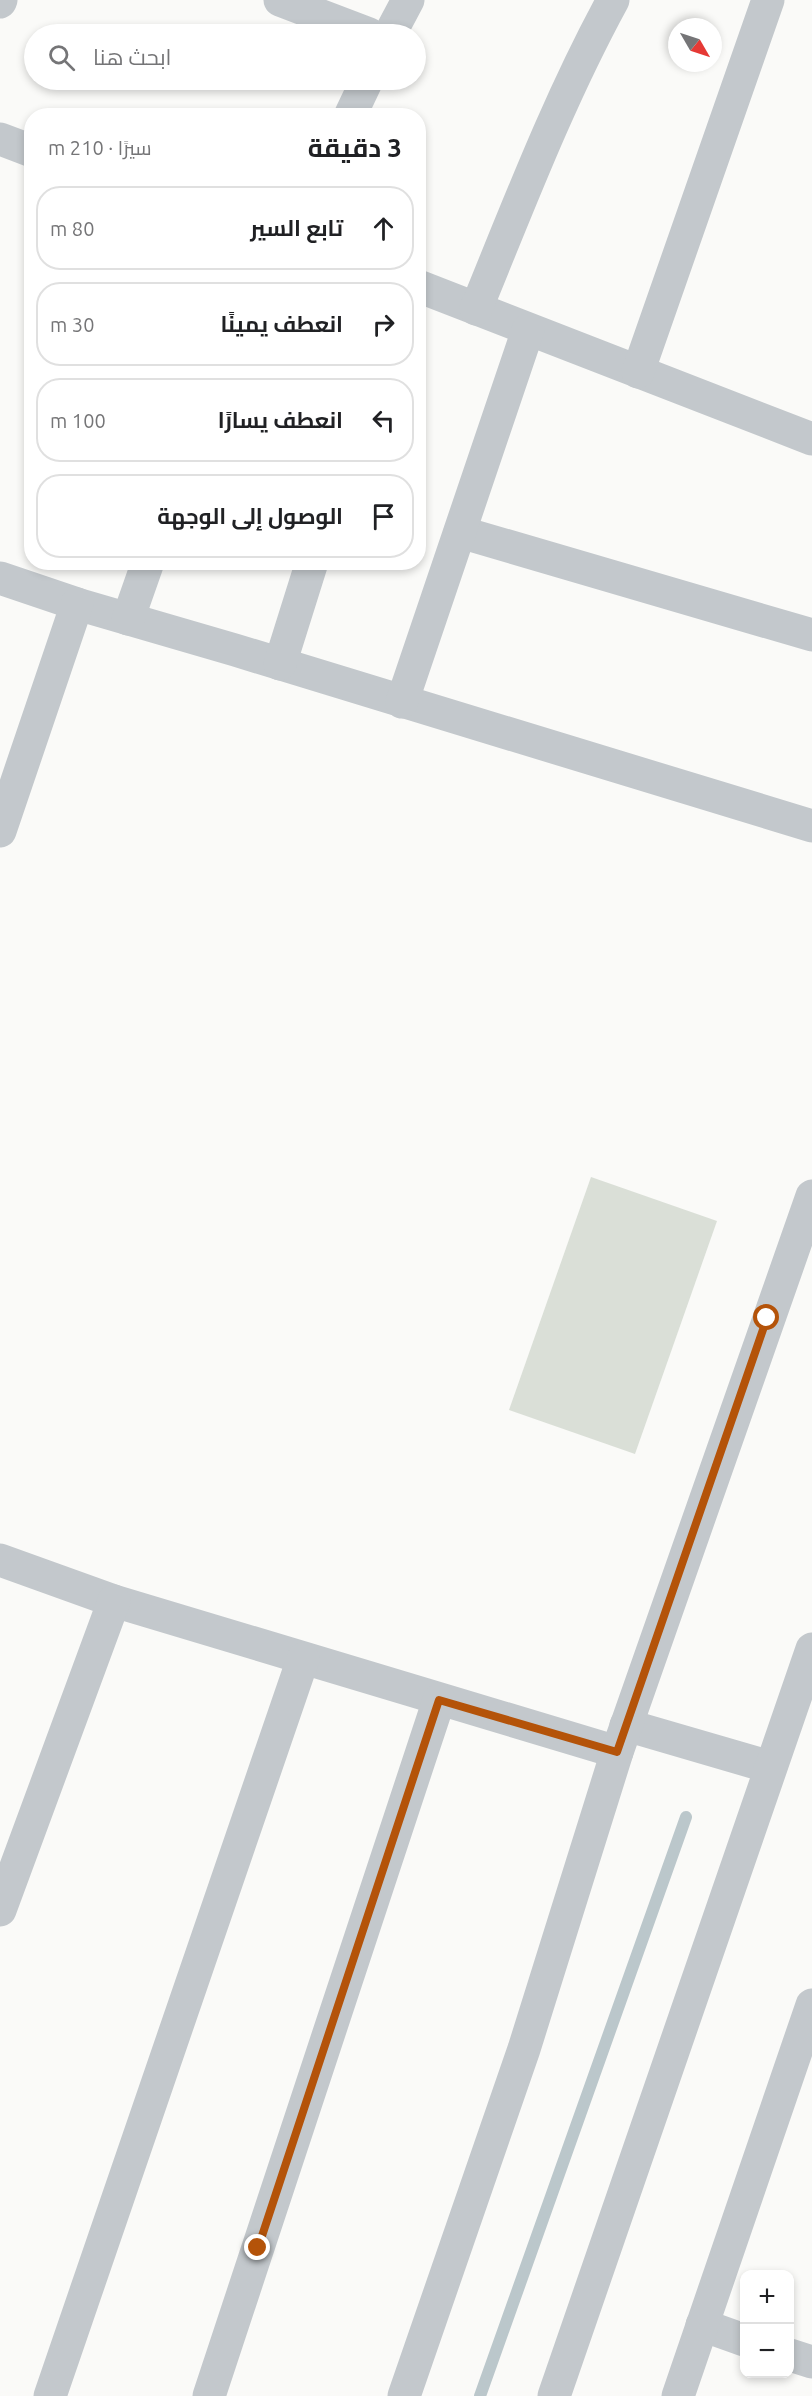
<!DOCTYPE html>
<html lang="ar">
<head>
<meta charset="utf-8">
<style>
	body { margin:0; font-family:Ubuntu,Cairo,sans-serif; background:#f2f2f2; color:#202124; direction:rtl }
	.controls { position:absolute; right:18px; bottom:18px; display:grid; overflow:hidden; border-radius:12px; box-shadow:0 3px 9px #0003 }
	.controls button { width:54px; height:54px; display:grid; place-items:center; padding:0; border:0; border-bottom:2px solid #e0e0e0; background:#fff; color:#202124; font:30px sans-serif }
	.compass { position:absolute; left:668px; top:18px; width:54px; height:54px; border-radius:50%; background:#fff; box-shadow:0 3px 9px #0003; rotate:129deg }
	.stop { position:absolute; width:18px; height:18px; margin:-14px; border:4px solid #b45309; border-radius:50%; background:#fff }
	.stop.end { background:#b45309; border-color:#fff; box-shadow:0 2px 6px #0008 }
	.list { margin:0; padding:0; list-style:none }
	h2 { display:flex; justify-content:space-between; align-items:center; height:78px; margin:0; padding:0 24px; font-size:26px }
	h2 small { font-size:20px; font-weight:400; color:#757577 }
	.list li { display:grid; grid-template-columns:39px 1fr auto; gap:18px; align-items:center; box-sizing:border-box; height:84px; margin:0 12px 12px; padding:0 12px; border:2px solid #e0e0e0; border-radius:24px }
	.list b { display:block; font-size:22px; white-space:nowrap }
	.list em { font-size:20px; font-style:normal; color:#757577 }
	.icon { flex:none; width:33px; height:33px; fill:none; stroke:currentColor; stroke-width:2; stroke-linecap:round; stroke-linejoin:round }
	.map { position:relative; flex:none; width:812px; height:2396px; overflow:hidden; direction:ltr }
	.search { position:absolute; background:#fff; box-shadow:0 3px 9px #0003; left:24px; top:24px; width:402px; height:66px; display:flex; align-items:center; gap:15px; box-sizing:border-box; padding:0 21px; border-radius:33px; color:#757577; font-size:22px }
	.panel { position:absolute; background:#fff; box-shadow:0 3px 9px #0003; left:24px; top:108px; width:402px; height:462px; border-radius:24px; direction:rtl }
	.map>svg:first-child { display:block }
	.green { fill:#dadfd7 }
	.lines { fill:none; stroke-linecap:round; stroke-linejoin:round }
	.stream { stroke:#bbc7cb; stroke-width:12 }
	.minor { stroke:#c3c8cc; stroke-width:33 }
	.route { stroke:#b45309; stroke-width:8 }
</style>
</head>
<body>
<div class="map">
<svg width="812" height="2396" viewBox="0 0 812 2396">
	<rect width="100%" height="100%" fill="#fafaf8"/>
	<!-- green -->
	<path class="green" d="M591,1177L717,1221L635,1454L509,1410Z"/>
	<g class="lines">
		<!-- stream -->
		<path class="stream" d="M480,2396L686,1817"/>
		<!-- minor -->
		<g class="minor">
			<path d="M280,0L369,34"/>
			<path d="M0,2L1,0"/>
			<path d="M390,34L408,0"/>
			<path d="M350,116L367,80"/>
			<path d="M0,139L32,151"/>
			<path d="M418,286L812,439"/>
			<path d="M476,309C519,204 559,99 613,0"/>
			<path d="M638,372L768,0"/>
			<path d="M460,532L812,635"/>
			<path d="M0,578L77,604L235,650L812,826"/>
			<path d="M128,619L148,562"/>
			<path d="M280,664L312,562"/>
			<path d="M402,702L528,330"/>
			<path d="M0,831L77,604"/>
			<path d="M0,1560L114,1601L617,1752"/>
			<path d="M626,1725L770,1767"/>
			<path d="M0,1910L114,1601"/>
			<path d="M702,2325L744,2340"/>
			<path d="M790,2355L812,2362"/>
			<path d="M50,2396L303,1659"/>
			<path d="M209,2396L439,1700"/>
			<path d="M404,2396L524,2049L617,1752L812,1196"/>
			<path d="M554,2396L812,1649"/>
			<path d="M678,2396L812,2005"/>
		</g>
	</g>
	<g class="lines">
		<!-- route -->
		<path class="route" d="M258,2248L439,1700L617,1752L767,1318"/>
	</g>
</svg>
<div class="controls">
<button>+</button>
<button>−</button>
</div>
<svg class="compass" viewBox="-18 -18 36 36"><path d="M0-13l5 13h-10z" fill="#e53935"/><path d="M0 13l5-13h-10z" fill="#757577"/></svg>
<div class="stop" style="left:767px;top:1318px"></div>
<div class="stop end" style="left:258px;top:2248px"></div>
<div class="search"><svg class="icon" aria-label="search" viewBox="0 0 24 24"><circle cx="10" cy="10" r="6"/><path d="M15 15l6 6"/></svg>ابحث هنا</div>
<section class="panel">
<h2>3 دقيقة<small>سيرًا · 210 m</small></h2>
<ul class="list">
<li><svg class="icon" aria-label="ahead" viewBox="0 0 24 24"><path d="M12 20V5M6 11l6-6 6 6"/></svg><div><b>تابع السير</b></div><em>80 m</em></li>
<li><svg class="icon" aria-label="right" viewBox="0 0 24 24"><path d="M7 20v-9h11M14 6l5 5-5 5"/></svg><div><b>انعطف يمينًا</b></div><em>30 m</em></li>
<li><svg class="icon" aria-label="left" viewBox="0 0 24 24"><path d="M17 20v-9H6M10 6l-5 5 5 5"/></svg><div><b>انعطف يسارًا</b></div><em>100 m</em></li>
<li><svg class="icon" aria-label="arrive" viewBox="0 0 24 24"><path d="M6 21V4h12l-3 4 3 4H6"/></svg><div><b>الوصول إلى الوجهة</b></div></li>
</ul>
</section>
</div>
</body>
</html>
